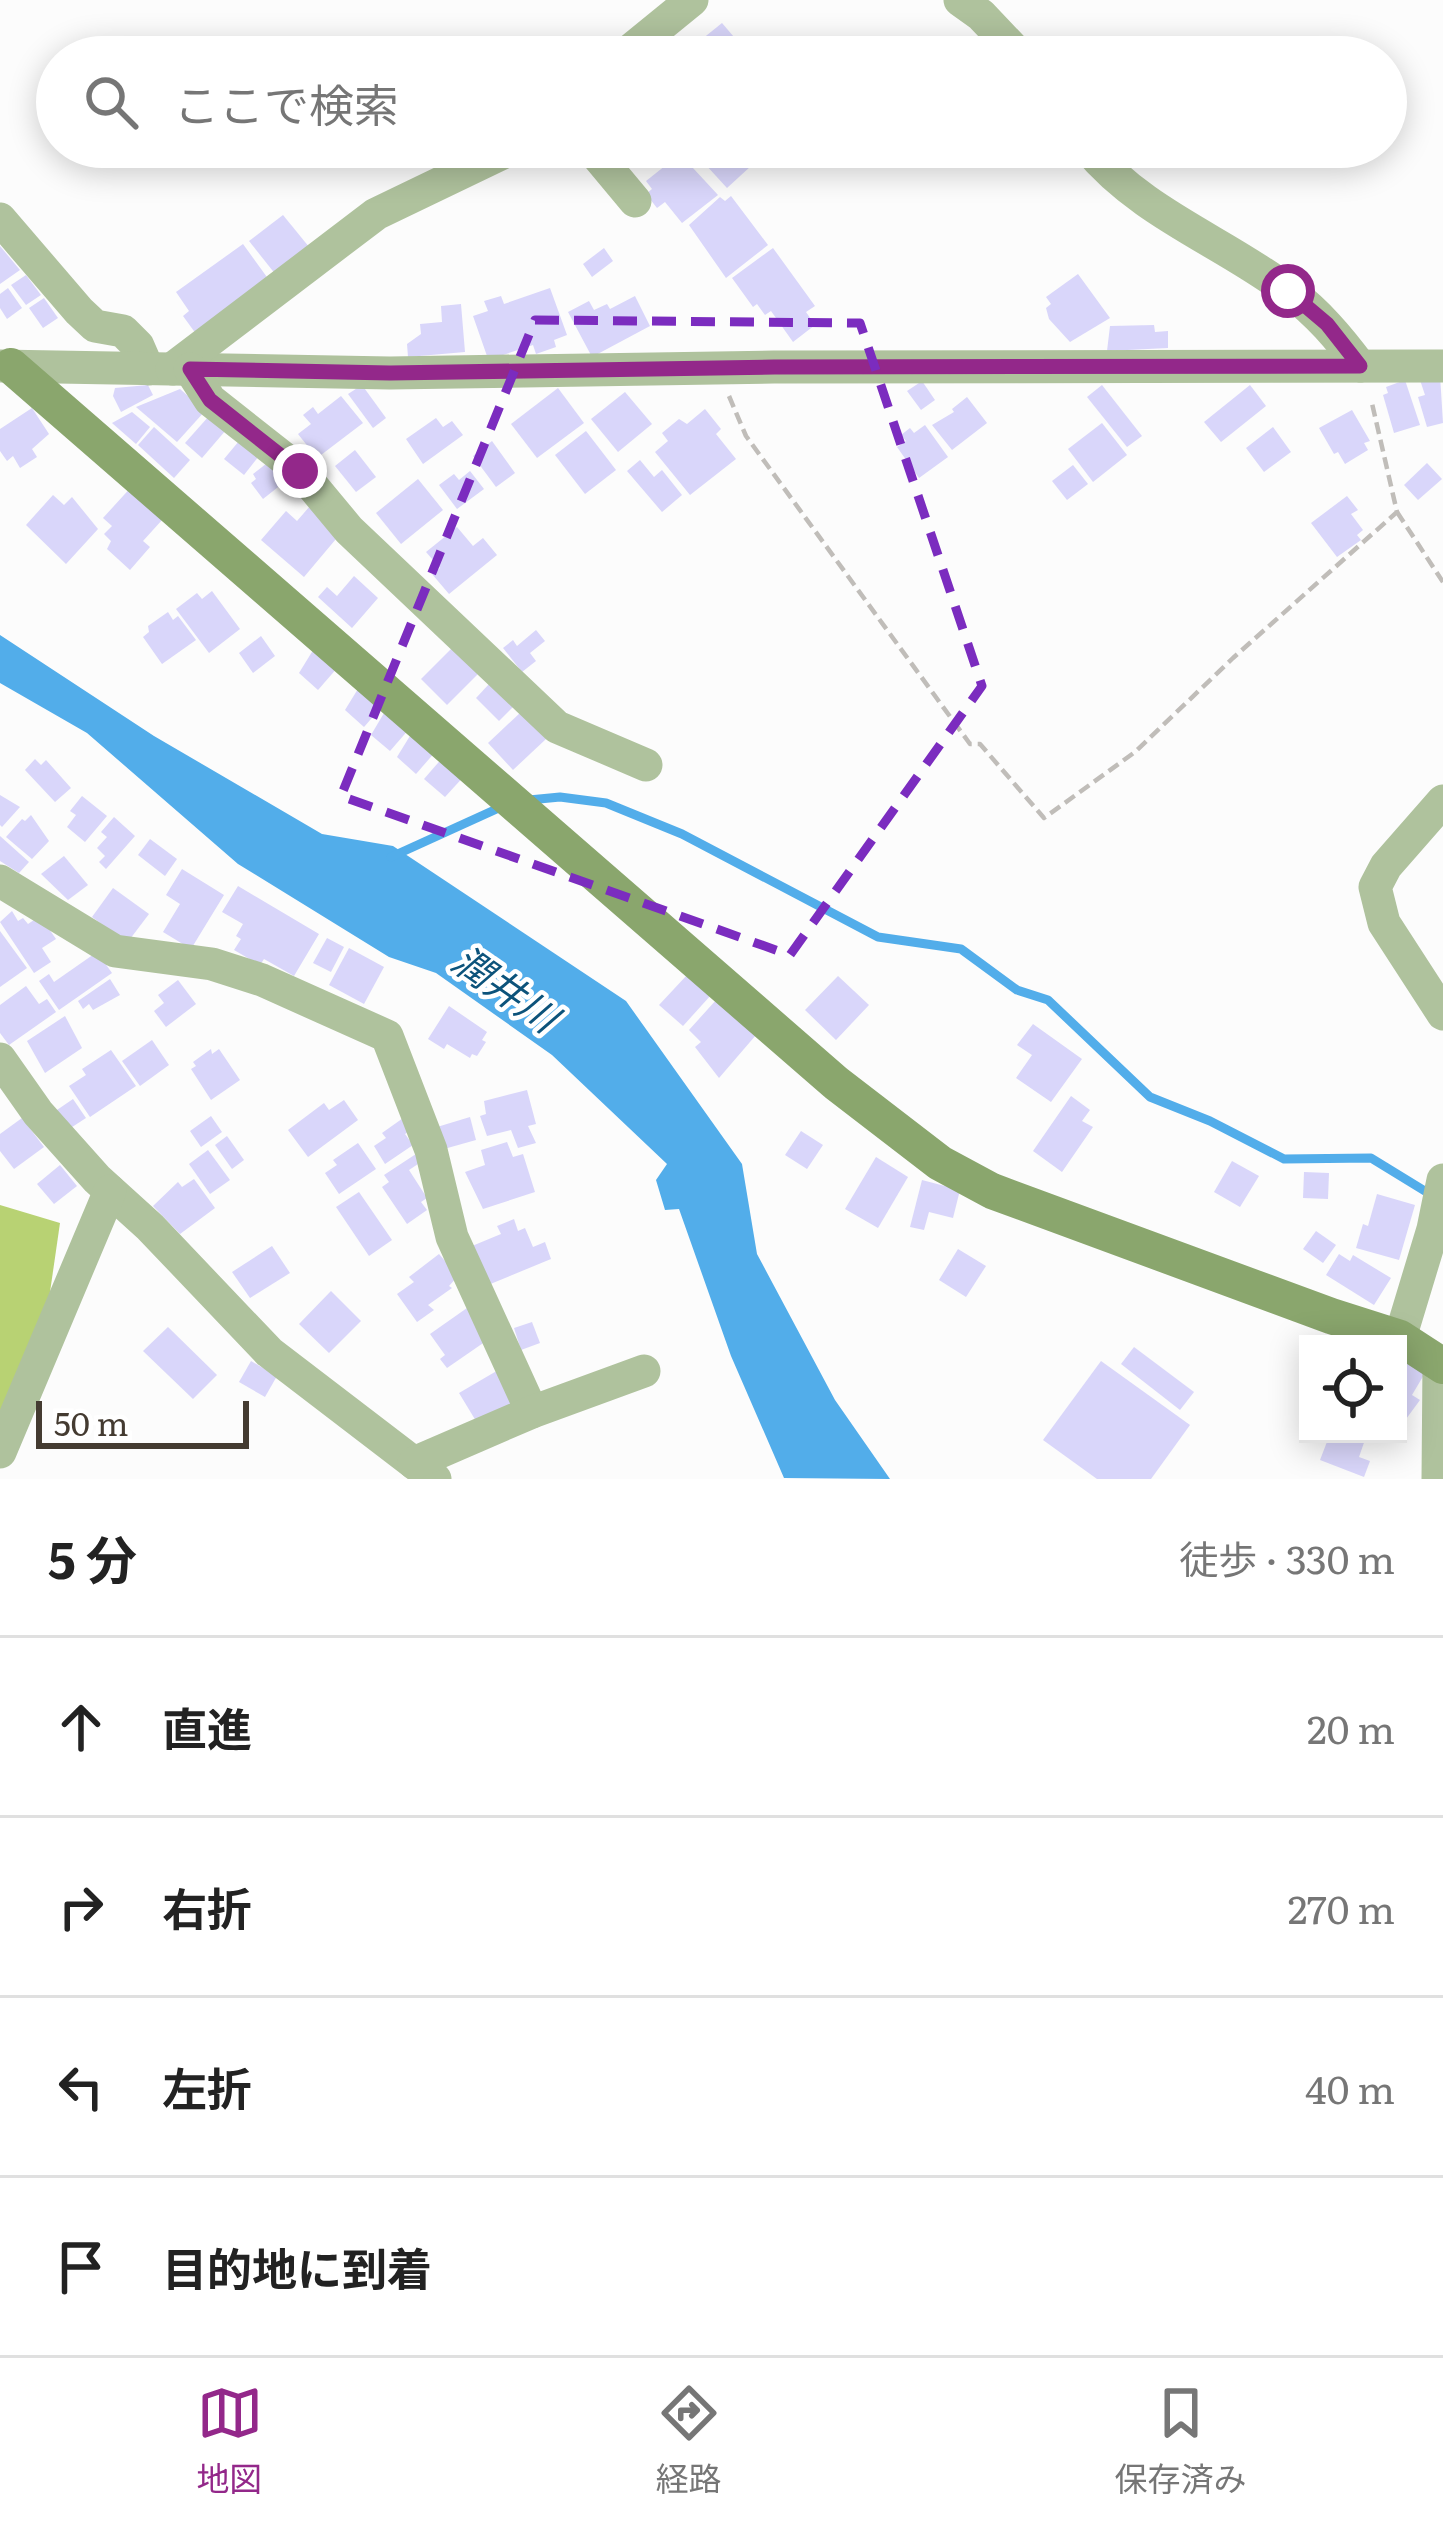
<!DOCTYPE html>
<html lang="ja">
<head>
<meta charset="utf-8">
<style>
	body { margin:0; font-family:Literata,"Noto Sans JP",serif; background:#f6f6f6; color:#222 }
	.controls { position:absolute; right:36px; bottom:36px; display:grid; overflow:hidden; border-radius:0px; box-shadow:0 6px 30px #0003 }
	.controls button { width:108px; height:108px; display:grid; place-items:center; padding:0; border:0; border-bottom:3px solid #e0e0e0; background:#fff; color:#222; font:60px sans-serif }
	.scale { position:absolute; left:36px; bottom:30px; width:213px; box-sizing:border-box; padding-left:12px; border:6px solid #443b31; border-top:0; font-size:33px; line-height:42px; white-space:nowrap; color:#443b31; -webkit-text-stroke:9px #fff; paint-order:stroke }
	.stop { position:absolute; width:36px; height:36px; margin:-27px; border:9px solid #93288a; border-radius:50%; background:#fff }
	.stop.end { background:#93288a; border-color:#fff; box-shadow:0 3px 12px #0008 }
	.list { margin:0; padding:0; list-style:none }
	h2 { display:flex; justify-content:space-between; align-items:center; height:156px; margin:0; padding:0 48px; font-size:51px }
	h2 small { font-size:39px; font-weight:400; color:#767676 }
	.list li { display:grid; grid-template-columns:78px 1fr auto; gap:36px; align-items:center; box-sizing:border-box; height:180px; padding:0 48px; border-top:3px solid #e0e0e0 }
	.list b { display:block; font-size:45px; white-space:nowrap }
	.list em { font-size:39px; font-style:normal; color:#767676 }
	.icon { flex:none; width:66px; height:66px; fill:none; stroke:currentColor; stroke-width:2; stroke-linecap:round; stroke-linejoin:round }
	.map { position:relative; flex:none; width:1443px; height:1479px; overflow:hidden }
	.search { position:absolute; background:#fff; box-shadow:0 6px 30px #0003; left:36px; right:36px; top:36px; height:132px; display:flex; align-items:center; gap:30px; box-sizing:border-box; padding:0 42px; border-radius:66px; color:#767676; font-size:45px }
	.sheet { height:876px; background:#fff }
	nav { display:flex; justify-content:space-around; align-items:center; box-sizing:border-box; height:168px; border-top:3px solid #e0e0e0; background:#fff; font-size:33px; color:#767676 }
	nav a { display:grid; justify-items:center; gap:6px }
	nav .on { color:#93288a }
	.map>svg:first-child { display:block }
	.forest { fill:#b8d273 }
	.water { fill:#52adea }
	.lines { fill:none; stroke-linecap:round; stroke-linejoin:round }
	.stream { stroke:#52adea; stroke-width:9 }
	.building { fill:#d9d6fa }
	.path { stroke:#c0bdb9; stroke-width:4.5; stroke-dasharray:12 6; stroke-linecap:butt }
	.street { stroke:#afc29d; stroke-width:33 }
	.secondary { stroke:#8aa66d; stroke-width:36 }
	.route { stroke:#93288a; stroke-width:15 }
	.marked { fill:none; stroke:#7b2cbf; stroke-width:9; stroke-dasharray:24 15; stroke-linejoin:round }
	.labels { text-anchor:middle; stroke-width:9; stroke-linejoin:round; paint-order:stroke }
	.water-label { font-size:39px; font-style:italic; fill:#0c537b; stroke:#fff }
</style>
</head>
<body>
<div class="map">
<svg width="1443" height="1479" viewBox="0 0 1443 1479">
	<rect width="100%" height="100%" fill="#fcfcfc"/>
	<!-- forest -->
	<path class="forest" d="M0,1205L60,1223L49,1299L0,1431Z"/>
	<!-- water -->
	<path class="water" d="M0,635L154,736L322,834L393,846L626,1001L742,1164L757,1254L835,1400L890,1479L784,1478L731,1356L679,1209L665,1210L656,1180L667,1164L552,1055L436,973L389,957L238,864L87,733L0,683Z"/>
	<g class="lines">
		<!-- stream -->
		<g class="stream">
			<path d="M529,800L560,797L606,803L682,834L878,937L961,949L1017,990L1048,1000L1150,1097L1210,1121L1284,1159L1371,1158L1433,1196"/>
			<path d="M391,857L501,807"/>
		</g>
	</g>
	<!-- building -->
	<g class="building">
		<path d="M722,23L751,57H698L691,48Z"/>
		<path d="M724,147H755L763,155L727,188L705,164Z"/>
		<path d="M680,154L718,195L682,223L665,202L657,208L646,194L652,189L646,181Z"/>
		<path d="M731,196L768,245L726,278L689,225L720,197L725,201Z"/>
		<path d="M283,215L314,253L280,280L249,241Z"/>
		<path d="M243,244L272,284L199,338L183,316L189,311L176,292Z"/>
		<path d="M0,246L20,270L0,284Z"/>
		<path d="M604,248L613,261L592,277L583,264Z"/>
		<path d="M773,248L815,306L806,312L815,325L793,342L771,311L765,315L757,304L753,307L732,278Z"/>
		<path d="M1078,274L1110,318L1070,342L1049,319L1046,308L1051,304L1046,297Z"/>
		<path d="M26,275L41,295L26,305L11,285Z"/>
		<path d="M8,288L22,308L7,319L0,308V294Z"/>
		<path d="M550,288L567,335L554,340L556,347L536,354L533,345L500,356H487L473,316L488,311L484,301L501,296L504,304Z"/>
		<path d="M635,296L650,326L592,357L568,312L589,301L594,310L607,304L610,309Z"/>
		<path d="M44,298L58,318L43,328L29,308Z"/>
		<path d="M461,304L465,352L408,357L407,344L421,334L420,324L442,322L441,306Z"/>
		<path d="M1154,325L1155,332L1168,331V348L1107,351L1110,326Z"/>
		<path d="M1440,375L1443,423L1427,427L1418,397L1425,395L1420,380Z"/>
		<path d="M1405,380L1420,425L1394,433L1383,395L1388,393L1386,387Z"/>
		<path d="M922,381L935,400L921,410L907,391Z"/>
		<path d="M148,385L153,395L121,412L113,396L115,388Z"/>
		<path d="M362,385L386,418L373,428L348,394Z"/>
		<path d="M1102,385L1142,436L1127,447L1087,397Z"/>
		<path d="M1250,385L1266,406L1221,442L1204,422Z"/>
		<path d="M558,388L584,423L537,458L511,424Z"/>
		<path d="M180,389L205,411L177,442L136,407Z"/>
		<path d="M625,392L652,424L618,452L591,419Z"/>
		<path d="M341,396L363,423L317,458L298,434L311,424L303,415L313,407L318,414Z"/>
		<path d="M967,397L987,423L952,450L932,425L954,412L952,409Z"/>
		<path d="M32,408L49,434L32,449L37,457L20,468L13,456L7,461L0,451V429Z"/>
		<path d="M705,409L721,429L716,434L736,459L690,495L655,452L668,441L662,433L679,419L687,424Z"/>
		<path d="M1352,410L1370,441L1364,443L1368,450L1345,464L1338,452L1334,454L1319,428Z"/>
		<path d="M132,412L150,427L136,444L112,423Z"/>
		<path d="M209,416L226,430L202,458L185,443Z"/>
		<path d="M436,418L443,427L452,421L463,435L423,464L406,439Z"/>
		<path d="M1102,423L1127,455L1093,482L1068,449Z"/>
		<path d="M925,425L948,457L919,478L897,447L906,441L901,435L910,428L914,433Z"/>
		<path d="M154,427L190,460L174,478L138,445Z"/>
		<path d="M1273,427L1291,452L1264,472L1246,448Z"/>
		<path d="M586,431L616,470L585,494L555,455Z"/>
		<path d="M239,441L259,456L244,475L224,459Z"/>
		<path d="M492,441L515,473L496,487L473,456Z"/>
		<path d="M355,450L376,477L356,492L335,466Z"/>
		<path d="M271,460L287,480L263,499L251,483L256,479L253,474Z"/>
		<path d="M640,460L654,477L662,470L682,495L662,512L627,471Z"/>
		<path d="M1427,463L1442,479L1418,500L1404,485Z"/>
		<path d="M1073,465L1088,484L1067,500L1052,481Z"/>
		<path d="M470,471L484,489L457,509L439,485L454,474L459,480Z"/>
		<path d="M418,479L443,510L401,544L376,513Z"/>
		<path d="M134,484L162,520L143,541L150,547L130,570L107,549L111,541L104,534L112,526L103,518Z"/>
		<path d="M53,495L64,505L72,497L98,529L66,564L26,525Z"/>
		<path d="M1347,496L1358,510L1351,514L1363,530L1357,535L1361,540L1337,557L1311,523Z"/>
		<path d="M310,506L341,533L304,577L261,540L286,511L297,521Z"/>
		<path d="M457,527L473,546L483,538L497,555L449,594L432,574L440,568L426,552Z"/>
		<path d="M354,576L378,598L352,628L318,597L327,587L337,596Z"/>
		<path d="M212,591L240,629L209,653L176,609L197,593L202,599Z"/>
		<path d="M168,612L173,620L178,616L196,640L162,664L143,637L149,632L148,626Z"/>
		<path d="M536,630L545,641L530,653L536,661L522,672L503,648L513,640L517,646Z"/>
		<path d="M261,636L275,656L253,673L239,653Z"/>
		<path d="M315,647L338,667L318,690L299,673Z"/>
		<path d="M453,647L479,673L447,705L421,679Z"/>
		<path d="M490,683L514,706L499,721L476,698Z"/>
		<path d="M361,684L384,704L364,727L345,710Z"/>
		<path d="M387,708L410,728L390,751L371,735Z"/>
		<path d="M521,712L546,739L513,770L488,743Z"/>
		<path d="M413,731L436,751L416,774L397,757Z"/>
		<path d="M444,756L466,774L445,797L424,779Z"/>
		<path d="M35,759L41,765L46,760L71,788L55,802L25,770Z"/>
		<path d="M0,795L20,807L2,827L0,825Z"/>
		<path d="M82,796L107,816L85,842L67,827L76,815L70,811Z"/>
		<path d="M31,815L49,841L32,859L6,837L22,819L25,821Z"/>
		<path d="M114,817L135,836L106,869L99,862L105,856L97,848L107,837L101,832Z"/>
		<path d="M0,836L29,862L19,873L0,861Z"/>
		<path d="M150,839L177,859L165,876L138,855Z"/>
		<path d="M64,856L88,885L68,900L41,874Z"/>
		<path d="M182,869L224,895L191,949L163,932L180,904L166,895Z"/>
		<path d="M238,886L319,934L294,976L264,959L260,965L234,950L241,939L236,936L243,924L222,912Z"/>
		<path d="M113,888L149,914L127,943L92,917Z"/>
		<path d="M12,911L18,921L23,918L28,924L40,916L56,939L42,948L51,962L34,973L0,922Z"/>
		<path d="M0,931L27,968L0,987Z"/>
		<path d="M327,938L344,947L331,972L313,963Z"/>
		<path d="M349,948L384,967L364,1004L329,985Z"/>
		<path d="M97,952L112,973L59,1010L39,981L49,974L54,982Z"/>
		<path d="M688,974L711,995L683,1026L659,1005Z"/>
		<path d="M838,976L869,1005L836,1040L805,1010Z"/>
		<path d="M110,979L120,995L93,1010L89,1004L83,1009L78,1001Z"/>
		<path d="M178,980L196,1004L166,1027L154,1011L164,1003L158,995Z"/>
		<path d="M26,986L39,1004L47,999L56,1012L9,1045L0,1033V1005Z"/>
		<path d="M717,999L756,1035L719,1078L695,1047L701,1042L689,1030Z"/>
		<path d="M449,1006L487,1032L482,1040L486,1042L477,1056L472,1054L470,1058L447,1044L444,1049L428,1039Z"/>
		<path d="M65,1016L82,1048L45,1073L27,1041Z"/>
		<path d="M1033,1024L1082,1059L1051,1102L1016,1078L1032,1055L1017,1045Z"/>
		<path d="M152,1040L169,1065L140,1086L122,1061Z"/>
		<path d="M211,1049L212,1054L219,1049L240,1080L211,1100L191,1069L196,1066L193,1062Z"/>
		<path d="M111,1050L136,1086L90,1117L69,1086L86,1075L82,1069Z"/>
		<path d="M527,1090L536,1124L528,1126L536,1143L518,1148L511,1130L487,1136L480,1116L486,1114L484,1101Z"/>
		<path d="M1071,1096L1090,1110L1082,1121L1093,1127L1062,1172L1033,1151Z"/>
		<path d="M73,1099L86,1118L66,1131L54,1112Z"/>
		<path d="M344,1100L358,1120L308,1157L288,1130L324,1103L329,1110Z"/>
		<path d="M211,1116L222,1132L201,1147L190,1131Z"/>
		<path d="M406,1116L414,1128L405,1134L413,1145L385,1164L374,1146L386,1138L382,1133Z"/>
		<path d="M470,1117L476,1140L444,1149L437,1127Z"/>
		<path d="M22,1118L44,1147L14,1169L0,1151V1134Z"/>
		<path d="M801,1131L823,1145L807,1169L785,1155Z"/>
		<path d="M227,1136L244,1160L232,1169L215,1145Z"/>
		<path d="M507,1142L513,1157L523,1154L535,1192L483,1209L465,1172L485,1165L481,1150Z"/>
		<path d="M358,1143L376,1169L339,1194L325,1173L337,1165L333,1160Z"/>
		<path d="M208,1150L230,1180L210,1194L189,1164Z"/>
		<path d="M419,1152L424,1160L409,1170L427,1198L421,1202L427,1210L407,1224L382,1187L389,1182L384,1175Z"/>
		<path d="M876,1157L908,1177L878,1228L845,1209Z"/>
		<path d="M1232,1161L1259,1176L1240,1207L1214,1192Z"/>
		<path d="M60,1165L77,1186L54,1204L37,1184Z"/>
		<path d="M1304,1172L1329,1173L1328,1199L1303,1198Z"/>
		<path d="M194,1179L215,1208L180,1234L153,1206L178,1182L182,1187Z"/>
		<path d="M922,1180L960,1190L953,1218L929,1212L924,1230L910,1227Z"/>
		<path d="M359,1192L392,1240L369,1256L336,1207Z"/>
		<path d="M1377,1194L1415,1205L1399,1260L1356,1248L1363,1224L1368,1226Z"/>
		<path d="M514,1219L518,1231L525,1228L533,1247L545,1242L551,1259L488,1285L472,1246L501,1234L497,1226Z"/>
		<path d="M1316,1231L1336,1245L1323,1263L1303,1249Z"/>
		<path d="M272,1246L290,1273L250,1298L232,1272Z"/>
		<path d="M958,1249L986,1266L966,1297L939,1280Z"/>
		<path d="M439,1254L458,1276L449,1286L452,1288L428,1305L434,1310L417,1322L397,1294L414,1282L409,1277Z"/>
		<path d="M1339,1254L1350,1261L1353,1255L1391,1278L1374,1305L1326,1275Z"/>
		<path d="M331,1291L361,1321L329,1353L299,1324Z"/>
		<path d="M467,1308L489,1339L447,1368L440,1359L445,1355L430,1334Z"/>
		<path d="M532,1322L540,1343L521,1350L514,1328Z"/>
		<path d="M168,1327L217,1375L193,1399L143,1351Z"/>
		<path d="M1134,1347L1194,1392L1180,1410L1121,1364Z"/>
		<path d="M1398,1358L1425,1373L1412,1395L1420,1400L1398,1430Z"/>
		<path d="M251,1361L277,1376L265,1397L239,1382Z"/>
		<path d="M1101,1361L1190,1425L1151,1479H1097L1043,1440Z"/>
		<path d="M500,1369L520,1402L479,1426L459,1393Z"/>
		<path d="M1330,1434H1367L1359,1457L1370,1461L1364,1477L1320,1460Z"/>
	</g>
	<g class="lines">
		<!-- path -->
		<g class="path">
			<path d="M729,396L746,436L970,744H980L1044,818L1135,752L1233,658L1397,512L1371,399"/>
			<path d="M1397,512L1443,582"/>
		</g>
		<!-- street -->
		<g class="street">
			<path d="M960,0L981,15L1021,57"/>
			<path d="M622,57L692,0"/>
			<path d="M590,147L635,201"/>
			<path d="M1087,147C1142,214 1223,241 1290,292C1318,313 1339,338 1360,366"/>
			<path d="M0,219L79,311L95,326L123,331L138,346L148,369"/>
			<path d="M0,366L390,373L774,367L1443,366"/>
			<path d="M172,369L376,214L515,147"/>
			<path d="M190,369L210,400L300,471L349,530L557,727L646,765"/>
			<path d="M1443,801L1386,866L1375,887L1384,923L1443,1014"/>
			<path d="M0,881L115,951L212,964L262,980L387,1036L431,1150L452,1237L532,1412"/>
			<path d="M0,1059L38,1113L97,1179L150,1227L269,1352L435,1479"/>
			<path d="M1400,1338L1433,1229L1443,1180"/>
			<path d="M0,1452L110,1191"/>
			<path d="M414,1463L532,1412L644,1371"/>
			<path d="M1438,1479L1439,1364"/>
		</g>
		<!-- secondary -->
		<path class="secondary" d="M11,366L836,1083L940,1163L992,1191L1331,1316L1400,1338L1443,1366"/>
	</g>
	<g class="lines">
		<!-- route -->
		<path class="route" d="M300,471L210,400L190,369L390,373L774,367L1360,366L1327,324L1288,291"/>
	</g>
	<!-- marked area -->
	<path class="marked" d="M535,320L860,323L982,686L790,955L341,796Z"/>
	<g class="labels">
		<!-- water labels -->
		<g class="water-label">
			<text transform="translate(505 989) rotate(35)" y="14">潤井川</text>
		</g>
	</g>
</svg>
<div class="controls">
<button><svg class="icon" aria-label="locate" viewBox="0 0 24 24"><circle cx="12" cy="12" r="6"/><path d="M12 2v4M12 18v4M2 12h4M18 12h4"/></svg></button>
</div>
<div class="scale">50 m</div>
<div class="stop" style="left:1288px;top:291px"></div>
<div class="stop end" style="left:300px;top:471px"></div>
<div class="search"><svg class="icon" aria-label="search" viewBox="0 0 24 24"><circle cx="10" cy="10" r="6"/><path d="M15 15l6 6"/></svg>ここで検索</div>
</div>
<section class="sheet">
<h2>5 分<small>徒歩 · 330 m</small></h2>
<ul class="list">
<li><svg class="icon" aria-label="ahead" viewBox="0 0 24 24"><path d="M12 20V5M6 11l6-6 6 6"/></svg><div><b>直進</b></div><em>20 m</em></li>
<li><svg class="icon" aria-label="right" viewBox="0 0 24 24"><path d="M7 20v-9h11M14 6l5 5-5 5"/></svg><div><b>右折</b></div><em>270 m</em></li>
<li><svg class="icon" aria-label="left" viewBox="0 0 24 24"><path d="M17 20v-9H6M10 6l-5 5 5 5"/></svg><div><b>左折</b></div><em>40 m</em></li>
<li><svg class="icon" aria-label="arrive" viewBox="0 0 24 24"><path d="M6 21V4h12l-3 4 3 4H6"/></svg><div><b>目的地に到着</b></div></li>
</ul>
</section>
<nav>
<a class="on"><svg class="icon" aria-label="map" viewBox="0 0 24 24"><path d="M3 6l6-2 6 2 6-2v14l-6 2-6-2-6 2zM9 4v14M15 6v14"/></svg>地図</a>
<a><svg class="icon" aria-label="directions" viewBox="0 0 24 24"><path d="M12 3l9 9-9 9-9-9zM9 14v-3h6M13 9l2 2-2 2"/></svg>経路</a>
<a><svg class="icon" aria-label="saved" viewBox="0 0 24 24"><path d="M7 4h10v16l-5-4-5 4z"/></svg>保存済み</a>
</nav>
</body>
</html>
